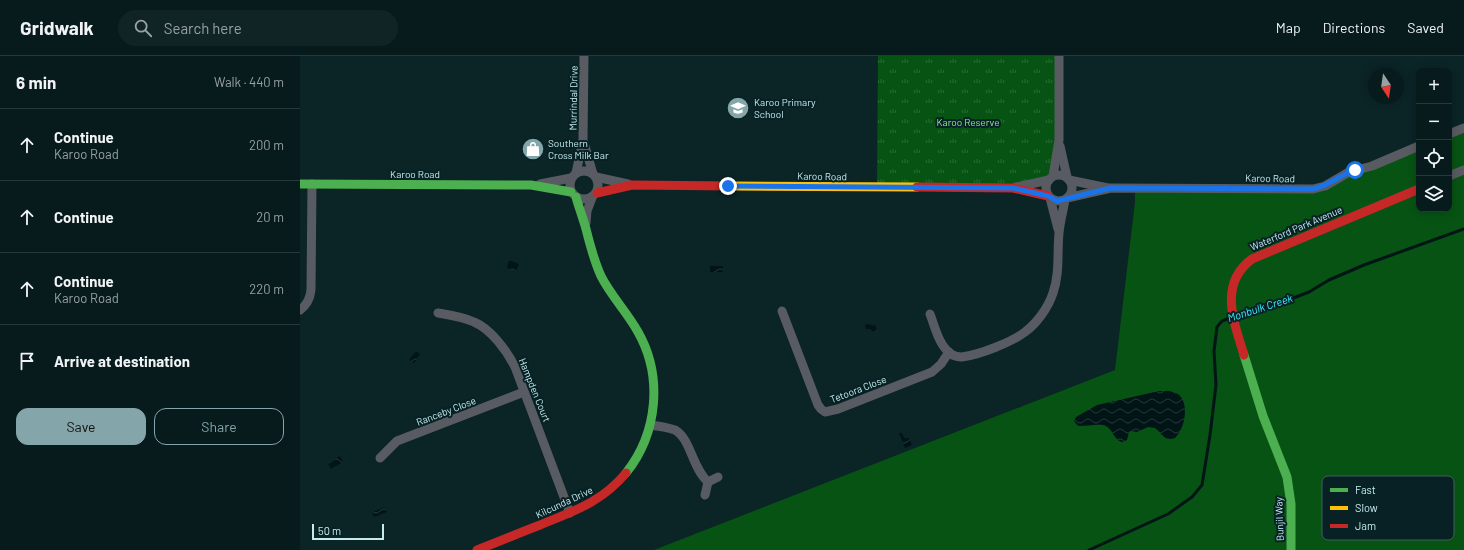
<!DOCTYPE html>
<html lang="en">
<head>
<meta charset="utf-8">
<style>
	body { margin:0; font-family:Barlow,sans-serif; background:#112425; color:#f1f3f6 }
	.controls { position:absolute; right:12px; top:12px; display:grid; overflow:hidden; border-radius:8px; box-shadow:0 2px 10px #0003 }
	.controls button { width:36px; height:36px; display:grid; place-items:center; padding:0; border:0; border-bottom:1px solid #29393b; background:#081b1c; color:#f1f3f6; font:20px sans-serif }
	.compass { position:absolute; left:1068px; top:12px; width:36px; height:36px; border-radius:50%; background:#081b1c; box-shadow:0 2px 10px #0003; rotate:167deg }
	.scale { position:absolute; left:12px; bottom:10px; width:72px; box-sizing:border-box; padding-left:4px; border:2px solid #c5ebef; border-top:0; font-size:11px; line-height:14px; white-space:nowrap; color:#c5ebef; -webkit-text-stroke:3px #072124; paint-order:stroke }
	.stop { position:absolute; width:12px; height:12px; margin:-9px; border:3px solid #1a73e8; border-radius:50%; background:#fff }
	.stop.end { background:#1a73e8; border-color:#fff; box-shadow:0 1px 4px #0008 }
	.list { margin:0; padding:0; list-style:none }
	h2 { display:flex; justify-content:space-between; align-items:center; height:52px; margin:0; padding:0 16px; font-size:17px }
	h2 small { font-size:13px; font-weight:400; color:#98a1a3 }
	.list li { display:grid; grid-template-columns:26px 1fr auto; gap:12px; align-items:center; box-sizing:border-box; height:72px; padding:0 16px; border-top:1px solid #29393b }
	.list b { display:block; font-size:15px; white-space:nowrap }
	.list p { margin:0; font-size:13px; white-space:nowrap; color:#98a1a3 }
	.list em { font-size:13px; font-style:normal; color:#98a1a3 }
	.actions { display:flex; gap:8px; padding:12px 16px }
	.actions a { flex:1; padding:9px 0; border:1px solid #84a5a9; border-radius:12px; text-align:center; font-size:14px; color:#84a5a9 }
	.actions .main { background:#84a5a9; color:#111 }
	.icon { flex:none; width:22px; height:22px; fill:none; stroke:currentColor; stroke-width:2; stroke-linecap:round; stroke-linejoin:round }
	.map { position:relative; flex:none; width:1164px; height:494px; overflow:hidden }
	header { display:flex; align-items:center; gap:24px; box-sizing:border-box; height:56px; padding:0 20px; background:#081b1c; border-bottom:1px solid #29393b }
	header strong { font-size:19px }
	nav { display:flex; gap:22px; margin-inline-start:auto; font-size:14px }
	.search { width:280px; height:36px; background:#112425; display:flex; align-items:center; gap:10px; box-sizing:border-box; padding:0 14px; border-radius:22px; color:#98a1a3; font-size:15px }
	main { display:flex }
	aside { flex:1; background:#081b1c }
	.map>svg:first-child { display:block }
	.green { fill:#075314 }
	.park { fill:url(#park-tufts) }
	.water { fill:url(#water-waves) }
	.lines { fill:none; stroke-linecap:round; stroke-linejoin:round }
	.stream { stroke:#011517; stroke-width:3 }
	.street { stroke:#595b62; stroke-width:9 }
	.fast { stroke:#4caf50; stroke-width:9 }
	.slow { stroke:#ffc107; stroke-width:9 }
	.jam { stroke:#c62828; stroke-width:9 }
	.route { stroke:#1a73e8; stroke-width:5 }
	.labels { text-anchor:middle; stroke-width:4; stroke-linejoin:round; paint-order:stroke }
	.street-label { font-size:10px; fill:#c5ebef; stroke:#072124 }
	.poi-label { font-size:10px; fill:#c5ebef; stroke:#072124; text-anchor:start }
	.park-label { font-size:10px; fill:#8af38b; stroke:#072124 }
	.water-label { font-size:11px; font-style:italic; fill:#3deefd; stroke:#072124 }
	.key { fill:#072124; stroke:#405e61; stroke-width:1 }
	.key-label { font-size:11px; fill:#c5ebef }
</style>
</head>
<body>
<header>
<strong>Gridwalk</strong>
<div class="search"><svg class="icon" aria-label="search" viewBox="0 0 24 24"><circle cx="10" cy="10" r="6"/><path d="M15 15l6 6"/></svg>Search here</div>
<nav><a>Map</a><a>Directions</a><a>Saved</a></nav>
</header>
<main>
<aside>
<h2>6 min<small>Walk · 440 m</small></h2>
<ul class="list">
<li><svg class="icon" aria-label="ahead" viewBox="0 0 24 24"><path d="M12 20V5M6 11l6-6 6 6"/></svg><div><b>Continue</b><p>Karoo Road</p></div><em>200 m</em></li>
<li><svg class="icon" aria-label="ahead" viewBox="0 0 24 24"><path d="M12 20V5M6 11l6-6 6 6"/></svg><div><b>Continue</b></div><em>20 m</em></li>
<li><svg class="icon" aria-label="ahead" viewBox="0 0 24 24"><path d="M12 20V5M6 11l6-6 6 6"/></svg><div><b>Continue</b><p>Karoo Road</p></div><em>220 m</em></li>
<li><svg class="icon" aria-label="arrive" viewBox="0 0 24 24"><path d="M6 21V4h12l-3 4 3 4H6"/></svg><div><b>Arrive at destination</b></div></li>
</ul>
<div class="actions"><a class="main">Save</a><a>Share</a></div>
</aside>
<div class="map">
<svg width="1164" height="494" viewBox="0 0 1164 494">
	<defs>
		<pattern id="park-tufts" width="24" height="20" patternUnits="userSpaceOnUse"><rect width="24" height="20" fill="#075314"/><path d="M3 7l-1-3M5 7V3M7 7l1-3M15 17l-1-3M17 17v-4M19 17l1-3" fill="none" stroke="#2a6c36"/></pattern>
		<pattern id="water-waves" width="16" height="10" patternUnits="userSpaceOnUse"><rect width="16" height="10" fill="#011517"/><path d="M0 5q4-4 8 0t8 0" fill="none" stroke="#253739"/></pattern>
	</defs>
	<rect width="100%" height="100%" fill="#0b2426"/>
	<!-- green -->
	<path class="green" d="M1164,72V494H354L815,314L835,146V132L1007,134L1119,90V153H1149V78Z"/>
	<!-- park -->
	<path class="park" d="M578,0H759V84L753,120L733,127L577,131Z"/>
	<!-- water -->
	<g class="water">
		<path d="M209,204L219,208L216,215L209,213L207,211Z"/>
		<rect x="410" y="210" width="13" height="6"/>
		<path d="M567,268L576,270L577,276H574L570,273H566L565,269Z"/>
		<path d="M116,295L120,298L114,307L109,304Z"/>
		<path d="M859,335C865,335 872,334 878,338C890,347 885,373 875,382C864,386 863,378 855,372L848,371L837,376L831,375L829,376L827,384L822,386C813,384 813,371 803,369C796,368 786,370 779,370L777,369L774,365L776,361L797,349Z"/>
		<path d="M602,376L604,382H609L612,389L605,392L599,377Z"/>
		<path d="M40,400L43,406L31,413L28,408Z"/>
		<path d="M85,451L87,456L74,461L72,456Z"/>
	</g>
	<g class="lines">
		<!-- stream -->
		<g class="stream">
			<path d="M938,260L983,246L1009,236L1029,224L1064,209L1164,173"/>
			<path d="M789,494L868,458L892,441L902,429L910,379L916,329L914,295L917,271L922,265L930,262"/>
		</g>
		<!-- street -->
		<g class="street">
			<path d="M1149,78L1164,72"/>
			<path d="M284,87L293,118"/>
			<path d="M760,90L767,121"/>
			<circle cx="284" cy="129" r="14"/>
			<path d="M276,117L283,84L284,0"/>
			<circle cx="759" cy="132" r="13"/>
			<path d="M753,120L759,84V0"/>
			<path d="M1149,120L1164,114"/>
			<path d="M296,121L328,128"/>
			<path d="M769,124L808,132"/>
			<path d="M240,128L271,122"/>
			<path d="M716,131L749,124"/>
			<path d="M750,142L758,173"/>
			<path d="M767,142L811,132L1013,133L1025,130L1049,116L1072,110L1119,90"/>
			<path d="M286,167L287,155L292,142"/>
			<path d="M0,254C7,249 10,243 11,234L12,128"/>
			<path d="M482,255L518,349L521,353L525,356L538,353L632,316L641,308L649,296"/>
			<path d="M138,257C150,259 163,261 174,266C191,273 207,295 215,311L270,457"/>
			<path d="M630,258C635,271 639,290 651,298C654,300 659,301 662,301C679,299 712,286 725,276C737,267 748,252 753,237C760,217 757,197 759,177C760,166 763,155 765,144"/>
			<path d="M350,369C358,370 367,371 375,374C391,383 392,412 408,426"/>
			<path d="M80,402L97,385L224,336"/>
			<path d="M405,439L408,426L418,421"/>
		</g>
		<!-- fast -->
		<g class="fast">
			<path d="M0,128L231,129L271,136"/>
			<path d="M276,141C279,152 283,162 286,173C290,189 294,205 301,220C311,240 327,256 338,276C363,320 358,377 326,417"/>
			<path d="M944,299L963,360L987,421L991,448V494"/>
		</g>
		<!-- slow -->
		<path class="slow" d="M433,130L617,131"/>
		<!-- jam -->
		<g class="jam">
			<path d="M617,131L713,132L748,140"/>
			<path d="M297,137L332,129L433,130"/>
			<path d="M944,299C934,266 918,228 952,203L1119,133"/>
			<path d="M177,494C198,486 219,477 240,469C274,455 302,446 326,417"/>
		</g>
	</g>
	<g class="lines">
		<!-- route -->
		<path class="route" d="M428,130L713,132L748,140L757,145L811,132L1013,133C1028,130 1040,119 1055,114"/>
	</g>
	<!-- icons -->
	<defs>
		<g id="school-disc" transform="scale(1.15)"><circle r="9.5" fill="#84a5a9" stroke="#072124"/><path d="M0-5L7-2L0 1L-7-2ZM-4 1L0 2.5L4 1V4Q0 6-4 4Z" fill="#fff"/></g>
		<g id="shop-disc" transform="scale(1.15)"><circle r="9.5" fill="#84a5a9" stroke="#072124"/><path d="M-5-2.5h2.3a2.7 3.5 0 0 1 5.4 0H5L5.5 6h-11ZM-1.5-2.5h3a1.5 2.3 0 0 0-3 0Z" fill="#fff"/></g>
	</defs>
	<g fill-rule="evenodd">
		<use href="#school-disc" x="438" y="52"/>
		<use href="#shop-disc" x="233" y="93"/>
	</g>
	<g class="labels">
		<!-- street labels -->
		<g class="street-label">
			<text transform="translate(273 42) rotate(-89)" y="4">Murrindal Drive</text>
			<text x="115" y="122">Karoo Road</text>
			<text transform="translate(522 120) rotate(1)" y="4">Karoo Road</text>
			<text transform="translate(970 122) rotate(1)" y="4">Karoo Road</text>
			<text transform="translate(996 172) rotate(-23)" y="4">Waterford Park Avenue</text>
			<text transform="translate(558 333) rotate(-21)" y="4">Tetoora Close</text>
			<text transform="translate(235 334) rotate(68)" y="4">Hampden Court</text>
			<text transform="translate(146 355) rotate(-21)" y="4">Ranceby Close</text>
			<text transform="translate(264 446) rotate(-25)" y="4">Kilcunda Drive</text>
			<text transform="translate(979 463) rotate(-92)" y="4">Bunjil Way</text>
		</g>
		<!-- poi labels -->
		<g class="poi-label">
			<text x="454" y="50">Karoo Primary<tspan x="454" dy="12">School</tspan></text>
			<text x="248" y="91">Southern<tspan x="248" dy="12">Cross Milk Bar</tspan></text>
		</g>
		<!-- park labels -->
		<g class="park-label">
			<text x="668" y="70">Karoo Reserve</text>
		</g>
		<!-- water labels -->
		<g class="water-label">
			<text transform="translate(960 252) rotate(-18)" y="4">Monbulk Creek</text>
		</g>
	</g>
	<!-- legend -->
	<rect x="1022" y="420" width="132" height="64" rx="6" class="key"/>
	<rect x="1030" y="432" width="18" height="4" fill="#4caf50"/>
	<rect x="1030" y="450" width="18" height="4" fill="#ffc107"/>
	<rect x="1030" y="468" width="18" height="4" fill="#c62828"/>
	<g class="key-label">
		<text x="1055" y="438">Fast</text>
		<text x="1055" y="456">Slow</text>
		<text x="1055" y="474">Jam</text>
	</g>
</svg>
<div class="controls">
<button>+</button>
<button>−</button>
<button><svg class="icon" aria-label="locate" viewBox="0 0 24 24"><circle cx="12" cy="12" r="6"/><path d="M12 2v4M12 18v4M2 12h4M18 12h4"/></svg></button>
<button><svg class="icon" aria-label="layers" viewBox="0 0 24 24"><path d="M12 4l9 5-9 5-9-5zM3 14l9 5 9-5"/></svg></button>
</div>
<svg class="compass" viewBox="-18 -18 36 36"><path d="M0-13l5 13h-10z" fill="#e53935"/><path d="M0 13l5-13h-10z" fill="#98a1a3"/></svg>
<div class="scale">50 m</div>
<div class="stop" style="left:1055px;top:114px"></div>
<div class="stop end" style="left:428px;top:130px"></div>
</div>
</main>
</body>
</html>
